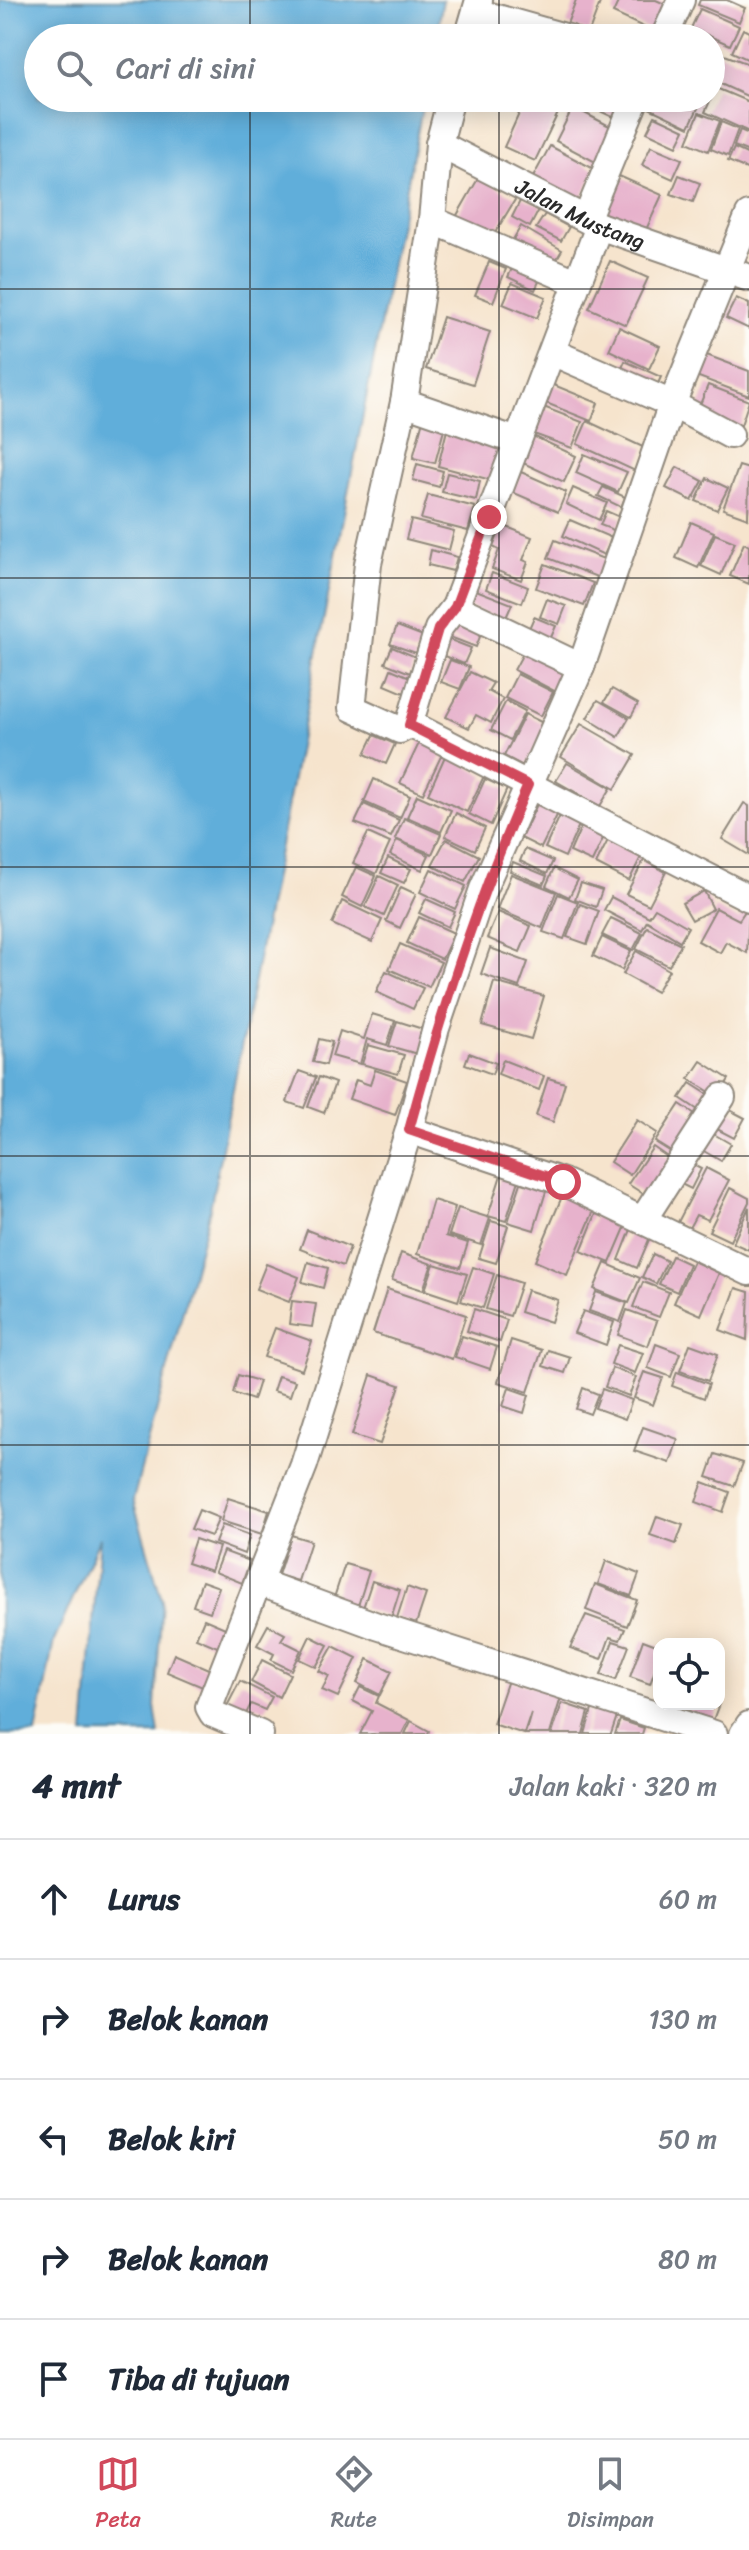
<!DOCTYPE html>
<html lang="id">
<head>
<meta charset="utf-8">
<style>
	body { margin:0; font-family:Sriracha,sans-serif; background:#f6f6f7; color:#1f2937 }
	.controls { position:absolute; right:24px; bottom:24px; display:grid; overflow:hidden; border-radius:16px; box-shadow:0 4px 20px #0003 }
	.controls button { width:72px; height:72px; display:grid; place-items:center; padding:0; border:0; border-bottom:2px solid #e0e1e3; background:#fff; color:#1f2937; font:40px sans-serif }
	.stop { position:absolute; width:24px; height:24px; margin:-18px; border:6px solid #d1495b; border-radius:50%; background:#fff }
	.stop.end { background:#d1495b; border-color:#fff; box-shadow:0 2px 8px #0008 }
	.list { margin:0; padding:0; list-style:none }
	h2 { display:flex; justify-content:space-between; align-items:center; height:104px; margin:0; padding:0 32px; font-size:34px }
	h2 small { font-size:26px; font-weight:400; color:#747a83 }
	.list li { display:grid; grid-template-columns:52px 1fr auto; gap:24px; align-items:center; box-sizing:border-box; height:120px; padding:0 32px; border-top:2px solid #e0e1e3 }
	.list b { display:block; font-size:30px; white-space:nowrap }
	.list em { font-size:26px; font-style:normal; color:#747a83 }
	.icon { flex:none; width:44px; height:44px; fill:none; stroke:currentColor; stroke-width:2; stroke-linecap:round; stroke-linejoin:round }
	.map { position:relative; flex:none; width:749px; height:1734px; overflow:hidden }
	.search { position:absolute; background:#fff; box-shadow:0 4px 20px #0003; left:24px; right:24px; top:24px; height:88px; display:flex; align-items:center; gap:20px; box-sizing:border-box; padding:0 28px; border-radius:44px; color:#747a83; font-size:30px }
	.sheet { height:704px; background:#fff }
	nav { display:flex; justify-content:space-around; align-items:center; box-sizing:border-box; height:112px; border-top:2px solid #e0e1e3; background:#fff; font-size:22px; color:#747a83 }
	nav a { display:grid; justify-items:center; gap:4px }
	nav .on { color:#d1495b }
	.map>svg:first-child { display:block }
	.water { fill:#60aeda; stroke:#466c82; stroke-width:2 }
	.building { fill:#e7b2cc }
	.lines { fill:none; stroke-linecap:round; stroke-linejoin:round }
	.minor-casing { stroke:#90887c; stroke-width:30 }
	.minor { stroke:#fff; stroke-width:26 }
	.route { stroke:#d1495b; stroke-width:10 }
	.grid { fill:none; stroke:#2b2b2b; stroke-width:2; stroke-opacity:0.55 }
	.labels { text-anchor:middle; stroke-width:8; stroke-linejoin:round; paint-order:stroke }
	.street-label { font-size:22px; fill:#2b2b2b; stroke:#fdfcf7 }
</style>
</head>
<body>
<div class="map">
<svg width="749" height="1734" viewBox="0 0 749 1734">
	<rect width="100%" height="100%" fill="#fdfcf7"/>
	<filter id="ink" filterUnits="userSpaceOnUse"><feTurbulence type="fractalNoise" baseFrequency=".0125" numOctaves="2"/><feDisplacementMap in="SourceGraphic" scale="16" xChannelSelector="R" yChannelSelector="G"/><feConvolveMatrix kernelMatrix="1 2 1 2 8 2 1 2 1" color-interpolation-filters="sRGB"/></filter>
	<filter id="wash" filterUnits="userSpaceOnUse"><feTurbulence type="fractalNoise" baseFrequency=".006" numOctaves="4" result="noise"/><feDisplacementMap in="SourceGraphic" scale="32" xChannelSelector="R" yChannelSelector="G"/><feGaussianBlur stdDeviation="1.8" result="paint"/><feColorMatrix in="noise" values="0 0 0 0 0 0 0 0 0 0 0 0 0 0 0 0 0 1.4 0 .05"/><feComposite in="paint" operator="in"/></filter>
	<g filter="url(#wash)">
		<rect width="100%" height="100%" fill="#f6e4cd"/>
		<!-- water -->
		<path class="water" d="M0,0H443L436,38H38V98H424L210,1209L133,1500L162,1600L155,1706L159,1734H84L100,1537L54,1641L36,1734H0Z"/>
		<g id="blocks">
			<!-- building -->
			<g class="building">
				<path d="M576,0H601L589,32L567,24Z"/>
				<path d="M619,0H656L665,4L652,31L613,13Z"/>
				<path d="M700,0H727L745,8L739,22L698,5Z"/>
				<path d="M700,9L739,26L730,45L691,28Z"/>
				<path d="M743,29L749,32V60L732,52Z"/>
				<path d="M711,50L749,64V97L714,81L718,73L711,70Z"/>
				<path d="M716,88L749,102V132L705,112Z"/>
				<path d="M526,98L559,111L535,161L504,147Z"/>
				<path d="M586,98H632L621,121L583,103Z"/>
				<path d="M654,98H693L701,102L689,127L649,108Z"/>
				<path d="M573,107L619,131L601,165L556,141Z"/>
				<path d="M699,113L720,121L708,151L687,142Z"/>
				<path d="M655,116L685,130L677,146L647,132Z"/>
				<path d="M721,122L738,129L728,156L711,149Z"/>
				<path d="M740,130L749,134V152L734,146Z"/>
				<path d="M550,146L596,170L579,203L532,179Z"/>
				<path d="M651,146L682,159L673,179L642,165Z"/>
				<path d="M734,148L749,155V170L728,161Z"/>
				<path d="M679,175L700,183L693,202L671,194Z"/>
				<path d="M619,176L662,195L645,232L602,213Z"/>
				<path d="M479,177L516,198L492,238L456,217Z"/>
				<path d="M522,197L541,206L530,227L512,217Z"/>
				<path d="M545,214L569,227L561,241L536,228Z"/>
				<path d="M521,226L562,250L552,267L511,243Z"/>
				<path d="M516,260L543,273L535,290L508,277Z"/>
				<path d="M610,261L648,278L626,325L589,308Z"/>
				<path d="M489,262L506,269L493,302L475,295Z"/>
				<path d="M512,283L546,297L537,318L503,304Z"/>
				<path d="M736,298L749,304V329L726,318Z"/>
				<path d="M443,317L490,332L473,384L426,369Z"/>
				<path d="M619,327L660,346L649,369L609,350Z"/>
				<path d="M704,354L749,371V396L696,376Z"/>
				<path d="M625,361L661,377L655,390L619,375Z"/>
				<path d="M544,381L598,403L591,421L536,399Z"/>
				<path d="M708,385L749,401L739,431L696,414Z"/>
				<path d="M541,406L582,422L572,448L531,433Z"/>
				<path d="M423,420L445,426L435,463L413,458Z"/>
				<path d="M587,421L645,448L635,471L577,444Z"/>
				<path d="M448,426L502,440L491,480L438,466Z"/>
				<path d="M533,436L576,456L564,482L521,462Z"/>
				<path d="M584,454L627,472L618,492L576,473Z"/>
				<path d="M417,464L443,471L439,487L413,480Z"/>
				<path d="M739,466L749,469L748,518L723,509Z"/>
				<path d="M677,467L703,481L692,501L666,488Z"/>
				<path d="M521,472L566,492L558,512L512,492Z"/>
				<path d="M447,473L480,481L476,500L442,492Z"/>
				<path d="M707,478L728,488L717,510L696,501Z"/>
				<path d="M603,487L625,497L621,507L598,496Z"/>
				<path d="M573,488L607,503L599,520L566,504Z"/>
				<path d="M428,495L475,507L468,531L421,519Z"/>
				<path d="M606,511L622,518L616,531L600,525Z"/>
				<path d="M411,520L454,531L449,550L406,539Z"/>
				<path d="M570,520L612,538L604,555L563,536Z"/>
				<path d="M691,522L714,532L698,568L676,558Z"/>
				<path d="M502,525L532,537L523,560L528,562L521,580L492,569L499,550L493,547Z"/>
				<path d="M715,534L735,542L721,575L701,566Z"/>
				<path d="M555,540L609,561L602,579L548,558Z"/>
				<path d="M744,543L749,546V584L730,576Z"/>
				<path d="M431,550L457,557L453,571L428,565Z"/>
				<path d="M545,564L593,583L584,606L536,588Z"/>
				<path d="M492,573L528,587L522,603L486,589Z"/>
				<path d="M476,590L512,604L505,620L469,607Z"/>
				<path d="M547,599L566,606L559,624L540,617Z"/>
				<path d="M450,614L484,626L476,647L442,634Z"/>
				<path d="M534,617L556,626L549,642L527,633Z"/>
				<path d="M397,626L423,636L416,653L390,644Z"/>
				<path d="M440,636L471,648L464,664L434,652Z"/>
				<path d="M528,644L576,669L562,695L514,670Z"/>
				<path d="M392,647L416,657L410,673L385,663Z"/>
				<path d="M450,660L469,667L460,689L441,682Z"/>
				<path d="M391,669L410,677L404,693L385,685Z"/>
				<path d="M470,672L493,683L488,691L503,699L491,723L476,715L469,728L446,717Z"/>
				<path d="M517,674L553,692L541,716L505,698Z"/>
				<path d="M612,689L638,704L631,717L604,702Z"/>
				<path d="M598,700L629,718L618,737L587,718Z"/>
				<path d="M506,701L525,711L510,740L491,730Z"/>
				<path d="M525,714L547,725L525,767L504,756Z"/>
				<path d="M581,724L635,755L615,789L561,757Z"/>
				<path d="M374,735L395,744L386,764L365,754Z"/>
				<path d="M422,737L445,748L423,794L400,783Z"/>
				<path d="M446,754L484,776L467,812L428,794Z"/>
				<path d="M567,763L611,788L600,806L556,781Z"/>
				<path d="M374,779L410,796L400,818L364,802Z"/>
				<path d="M485,779L507,789L491,825L469,814Z"/>
				<path d="M417,795L451,810L441,832L407,817Z"/>
				<path d="M541,796L562,805L541,848L521,838Z"/>
				<path d="M744,803L749,806V855L722,839Z"/>
				<path d="M364,804L399,820L391,837L355,823Z"/>
				<path d="M564,807L583,816L565,857L545,848Z"/>
				<path d="M456,813L485,828L475,850L445,836Z"/>
				<path d="M404,818L441,834L432,854L395,839Z"/>
				<path d="M584,820L607,830L592,862L570,852Z"/>
				<path d="M368,833L390,843L376,874L353,863Z"/>
				<path d="M446,839L479,856L465,882L432,865Z"/>
				<path d="M397,840L429,855L422,870L390,855Z"/>
				<path d="M608,840L641,857L629,881L596,864Z"/>
				<path d="M525,849L553,861L547,874L520,861Z"/>
				<path d="M388,858L411,869L404,883L381,873Z"/>
				<path d="M644,860L666,872L649,905L626,894Z"/>
				<path d="M513,862L547,876L543,885L510,871Z"/>
				<path d="M356,867L376,876L362,907L342,897Z"/>
				<path d="M554,868L578,880L569,897L546,886Z"/>
				<path d="M431,869L466,886L455,909L420,892Z"/>
				<path d="M511,874L556,892L542,928L497,909Z"/>
				<path d="M379,876L398,885L384,916L365,907Z"/>
				<path d="M581,883L602,890L596,907L575,899Z"/>
				<path d="M401,887L416,894L400,928L386,921Z"/>
				<path d="M704,891L713,909L692,920L682,903Z"/>
				<path d="M558,894L578,902L564,939L543,932Z"/>
				<path d="M611,897L649,917L655,908L688,927L680,941L647,921L642,930L604,910Z"/>
				<path d="M426,899L455,912L448,927L419,913Z"/>
				<path d="M342,901L382,920L372,942L332,924Z"/>
				<path d="M580,904L599,911L587,944L567,937Z"/>
				<path d="M716,908L739,920L745,911L749,913L747,953L726,942L720,953L698,941Z"/>
				<path d="M498,912L531,926L520,952L487,938Z"/>
				<path d="M419,917L454,933L442,959L407,943Z"/>
				<path d="M611,918L642,933L633,950L602,935Z"/>
				<path d="M647,927L681,944L669,966L636,949Z"/>
				<path d="M602,937L631,951L622,970L593,956Z"/>
				<path d="M400,944L441,962L429,987L389,969Z"/>
				<path d="M490,948L528,962L519,987L481,974Z"/>
				<path d="M636,951L669,970L656,992L623,974Z"/>
				<path d="M386,971L423,988L413,1009L376,992Z"/>
				<path d="M494,982L544,996L531,1039L482,1025Z"/>
				<path d="M372,1014L395,1021L387,1045L367,1039L360,1064L332,1056L340,1031L364,1039Z"/>
				<path d="M397,1021L429,1031L421,1055L389,1046Z"/>
				<path d="M319,1039L332,1042L326,1065L313,1062Z"/>
				<path d="M368,1045L404,1055L398,1074L362,1064Z"/>
				<path d="M469,1053L496,1063L492,1074L465,1064Z"/>
				<path d="M503,1060L544,1076L539,1090L498,1074Z"/>
				<path d="M701,1061L729,1079L718,1097L689,1079Z"/>
				<path d="M375,1070L407,1081L395,1115L349,1099L356,1080L370,1085Z"/>
				<path d="M299,1071L316,1077L304,1108L287,1102Z"/>
				<path d="M319,1077L335,1083L324,1113L308,1107Z"/>
				<path d="M548,1078L565,1083L553,1122L536,1116Z"/>
				<path d="M690,1083L715,1099L704,1114L680,1098Z"/>
				<path d="M680,1104L704,1120L679,1157L655,1142Z"/>
				<path d="M726,1108L745,1118L734,1138L715,1128Z"/>
				<path d="M637,1120L657,1133L630,1175L610,1162Z"/>
				<path d="M712,1133L731,1144L721,1161L702,1150Z"/>
				<path d="M653,1147L673,1161L648,1197L628,1184Z"/>
				<path d="M691,1164L701,1169L691,1189L681,1184Z"/>
				<path d="M706,1168L729,1180L708,1220L696,1215L689,1228L678,1222Z"/>
				<path d="M502,1172L520,1177L506,1221L488,1216Z"/>
				<path d="M523,1177L548,1185L534,1230L508,1222Z"/>
				<path d="M730,1188L749,1198V1202L730,1241L709,1231Z"/>
				<path d="M563,1194L595,1208L567,1275L535,1261Z"/>
				<path d="M433,1200L455,1207L446,1236L468,1243L460,1268L417,1254Z"/>
				<path d="M749,1207V1250L733,1243Z"/>
				<path d="M458,1208L490,1218L481,1245L449,1235Z"/>
				<path d="M598,1209L628,1221L610,1263L581,1251Z"/>
				<path d="M491,1221L508,1226L496,1263L479,1258Z"/>
				<path d="M632,1227L651,1235L637,1268L619,1260Z"/>
				<path d="M307,1230L350,1247L343,1266L300,1249Z"/>
				<path d="M401,1253L432,1264L423,1290L392,1280Z"/>
				<path d="M653,1254L667,1261L656,1284L642,1277Z"/>
				<path d="M672,1256L689,1264L677,1292L659,1284Z"/>
				<path d="M693,1261L719,1273L701,1315L674,1303Z"/>
				<path d="M308,1262L328,1268L323,1288L302,1282Z"/>
				<path d="M605,1263L640,1278L629,1303L594,1289Z"/>
				<path d="M266,1264L299,1277L289,1302L256,1289Z"/>
				<path d="M434,1264L467,1274L458,1301L425,1290Z"/>
				<path d="M473,1267L494,1274L483,1308L461,1301Z"/>
				<path d="M497,1275L521,1283L510,1316L486,1309Z"/>
				<path d="M643,1282L669,1292L659,1317L633,1307Z"/>
				<path d="M736,1288L749,1292L747,1340L720,1330Z"/>
				<path d="M387,1289L466,1315L452,1359L373,1333Z"/>
				<path d="M527,1290L558,1300L551,1322L520,1312Z"/>
				<path d="M596,1292L627,1303L620,1322L589,1311Z"/>
				<path d="M292,1301L316,1304L312,1327L289,1324Z"/>
				<path d="M474,1309L507,1320L500,1342L467,1331Z"/>
				<path d="M627,1310L657,1321L648,1346L618,1335Z"/>
				<path d="M583,1311L614,1322L606,1345L574,1333Z"/>
				<path d="M275,1328L312,1341L302,1370L264,1357Z"/>
				<path d="M462,1336L497,1347L490,1369L455,1357Z"/>
				<path d="M511,1340L542,1350L528,1392L498,1382Z"/>
				<path d="M656,1344L680,1353L671,1377L648,1368Z"/>
				<path d="M690,1344L718,1354L708,1381L680,1371Z"/>
				<path d="M618,1345L643,1353L635,1373L611,1364Z"/>
				<path d="M548,1350L570,1357L565,1373L543,1366Z"/>
				<path d="M612,1368L636,1377L629,1396L605,1387Z"/>
				<path d="M644,1372L663,1378L653,1405L634,1398Z"/>
				<path d="M677,1372L709,1384L704,1398L672,1386Z"/>
				<path d="M238,1375L259,1381L253,1400L233,1393Z"/>
				<path d="M371,1375L400,1385L380,1444L352,1435Z"/>
				<path d="M278,1376L295,1381L290,1396L273,1391Z"/>
				<path d="M509,1388L529,1395L524,1413L503,1406Z"/>
				<path d="M583,1388L598,1394L590,1414L576,1409Z"/>
				<path d="M602,1389L632,1400L625,1419L595,1408Z"/>
				<path d="M643,1427L678,1439L670,1463L634,1451Z"/>
				<path d="M715,1454L743,1463L734,1486L707,1477Z"/>
				<path d="M703,1482L730,1492L723,1512L696,1502Z"/>
				<path d="M228,1498L269,1511L262,1534L221,1521Z"/>
				<path d="M199,1510L219,1518L211,1536L191,1529Z"/>
				<path d="M657,1516L683,1525L676,1544L650,1535Z"/>
				<path d="M222,1525L250,1535L244,1554L215,1543Z"/>
				<path d="M291,1535L311,1541L298,1581L278,1575Z"/>
				<path d="M195,1539L219,1547L211,1571L187,1563Z"/>
				<path d="M223,1551L250,1561L242,1583L215,1572Z"/>
				<path d="M606,1561L639,1574L631,1596L598,1584Z"/>
				<path d="M345,1564L369,1571L356,1612L332,1604Z"/>
				<path d="M202,1581L219,1587L210,1612L193,1606Z"/>
				<path d="M372,1581L400,1590L391,1618L363,1608Z"/>
				<path d="M595,1584L637,1600L627,1626L586,1610Z"/>
				<path d="M407,1587L426,1594L416,1624L397,1618Z"/>
				<path d="M586,1615L625,1629L620,1640L610,1637L602,1659L570,1648Z"/>
				<path d="M204,1619L230,1630L222,1649L196,1638Z"/>
				<path d="M268,1625L285,1634L281,1640L301,1650L291,1670L271,1660L274,1654L257,1645Z"/>
				<path d="M310,1636L328,1645L316,1667L299,1659Z"/>
				<path d="M643,1640L659,1646V1659L650,1684L630,1677Z"/>
				<path d="M613,1641L629,1646L616,1680L601,1675Z"/>
				<path d="M333,1646L357,1658L338,1697L322,1690L329,1676L319,1671Z"/>
				<path d="M174,1654L220,1674L212,1691L167,1672Z"/>
				<path d="M368,1659L392,1671L380,1695L357,1683Z"/>
				<path d="M262,1660L290,1674L279,1697L251,1682Z"/>
				<path d="M508,1680L562,1694L550,1734H525L531,1713L524,1734L493,1724Z"/>
				<path d="M240,1681L272,1697L265,1710L251,1704L243,1720L225,1710Z"/>
				<path d="M360,1687L379,1696L376,1703L409,1720L402,1734H360L372,1711L353,1701Z"/>
				<path d="M562,1703L589,1712L583,1734H552Z"/>
				<path d="M689,1704H719L713,1720L686,1710Z"/>
				<path d="M593,1706L618,1713L611,1734H585Z"/>
				<path d="M620,1720L644,1728L642,1734H615Z"/>
				<path d="M411,1721L429,1731L428,1734H405Z"/>
			</g>
		</g>
	</g>
	<g filter="url(#ink)">
		<use href="#blocks" fill-opacity="0" stroke="#90887c" stroke-width="2"/>
		<g class="lines">
			<!-- minor casing -->
			<g class="minor-casing">
				<g id="minor">
					<path d="M476,12L568,38"/>
					<path d="M468,38L479,0"/>
					<path d="M664,38L681,0"/>
					<path d="M451,98L439,144L432,220L404,402L368,564L352,708L400,730L409,725L420,729L749,898"/>
					<path id="s1" d="M439,144L599,226L749,278"/>
					<path d="M587,217L636,98"/>
					<path d="M432,220L576,282"/>
					<path d="M552,352L672,404L730,435"/>
					<path d="M404,402L517,441"/>
					<path d="M455,607L581,667"/>
					<path d="M409,725L438,629L455,607L599,226"/>
					<path d="M409,1130L563,1182L749,1272"/>
					<path d="M644,1218L722,1097"/>
					<path d="M258,1582L377,1626L714,1734"/>
					<path d="M260,1734L213,1714L209,1707L304,1465L409,1130L436,1028L483,889L581,667L672,404L749,215"/>
					<path d="M743,1734L749,1725"/>
				</g>
			</g>
			<!-- minor -->
			<use href="#minor" class="minor"/>
		</g>
	</g>
	<g class="lines" filter="url(#ink)">
		<!-- route -->
		<path class="route" d="M489,517L455,607L438,629L409,725L528,785C478,897 441,1012 409,1130L563,1182"/>
	</g>
	<!-- grid -->
	<path class="grid" d="M250,0V38M499,0V38M250,98V1734M499,98V1734M0,289H749M0,578H749M0,867H749M0,1156H749M0,1445H749"/>
	<g class="labels">
		<!-- street labels -->
		<g class="street-label">
			<text dy="8" stroke="none"><textPath href="#s1" startOffset="158">Jalan Mustang</textPath></text>
		</g>
	</g>
</svg>
<div class="controls">
<button><svg class="icon" aria-label="locate" viewBox="0 0 24 24"><circle cx="12" cy="12" r="6"/><path d="M12 2v4M12 18v4M2 12h4M18 12h4"/></svg></button>
</div>
<div class="stop" style="left:563px;top:1182px"></div>
<div class="stop end" style="left:489px;top:517px"></div>
<div class="search"><svg class="icon" aria-label="search" viewBox="0 0 24 24"><circle cx="10" cy="10" r="6"/><path d="M15 15l6 6"/></svg>Cari di sini</div>
</div>
<section class="sheet">
<h2>4 mnt<small>Jalan kaki · 320 m</small></h2>
<ul class="list">
<li><svg class="icon" aria-label="ahead" viewBox="0 0 24 24"><path d="M12 20V5M6 11l6-6 6 6"/></svg><div><b>Lurus</b></div><em>60 m</em></li>
<li><svg class="icon" aria-label="right" viewBox="0 0 24 24"><path d="M7 20v-9h11M14 6l5 5-5 5"/></svg><div><b>Belok kanan</b></div><em>130 m</em></li>
<li><svg class="icon" aria-label="left" viewBox="0 0 24 24"><path d="M17 20v-9H6M10 6l-5 5 5 5"/></svg><div><b>Belok kiri</b></div><em>50 m</em></li>
<li><svg class="icon" aria-label="right" viewBox="0 0 24 24"><path d="M7 20v-9h11M14 6l5 5-5 5"/></svg><div><b>Belok kanan</b></div><em>80 m</em></li>
<li><svg class="icon" aria-label="arrive" viewBox="0 0 24 24"><path d="M6 21V4h12l-3 4 3 4H6"/></svg><div><b>Tiba di tujuan</b></div></li>
</ul>
</section>
<nav>
<a class="on"><svg class="icon" aria-label="map" viewBox="0 0 24 24"><path d="M3 6l6-2 6 2 6-2v14l-6 2-6-2-6 2zM9 4v14M15 6v14"/></svg>Peta</a>
<a><svg class="icon" aria-label="directions" viewBox="0 0 24 24"><path d="M12 3l9 9-9 9-9-9zM9 14v-3h6M13 9l2 2-2 2"/></svg>Rute</a>
<a><svg class="icon" aria-label="saved" viewBox="0 0 24 24"><path d="M7 4h10v16l-5-4-5 4z"/></svg>Disimpan</a>
</nav>
</body>
</html>
